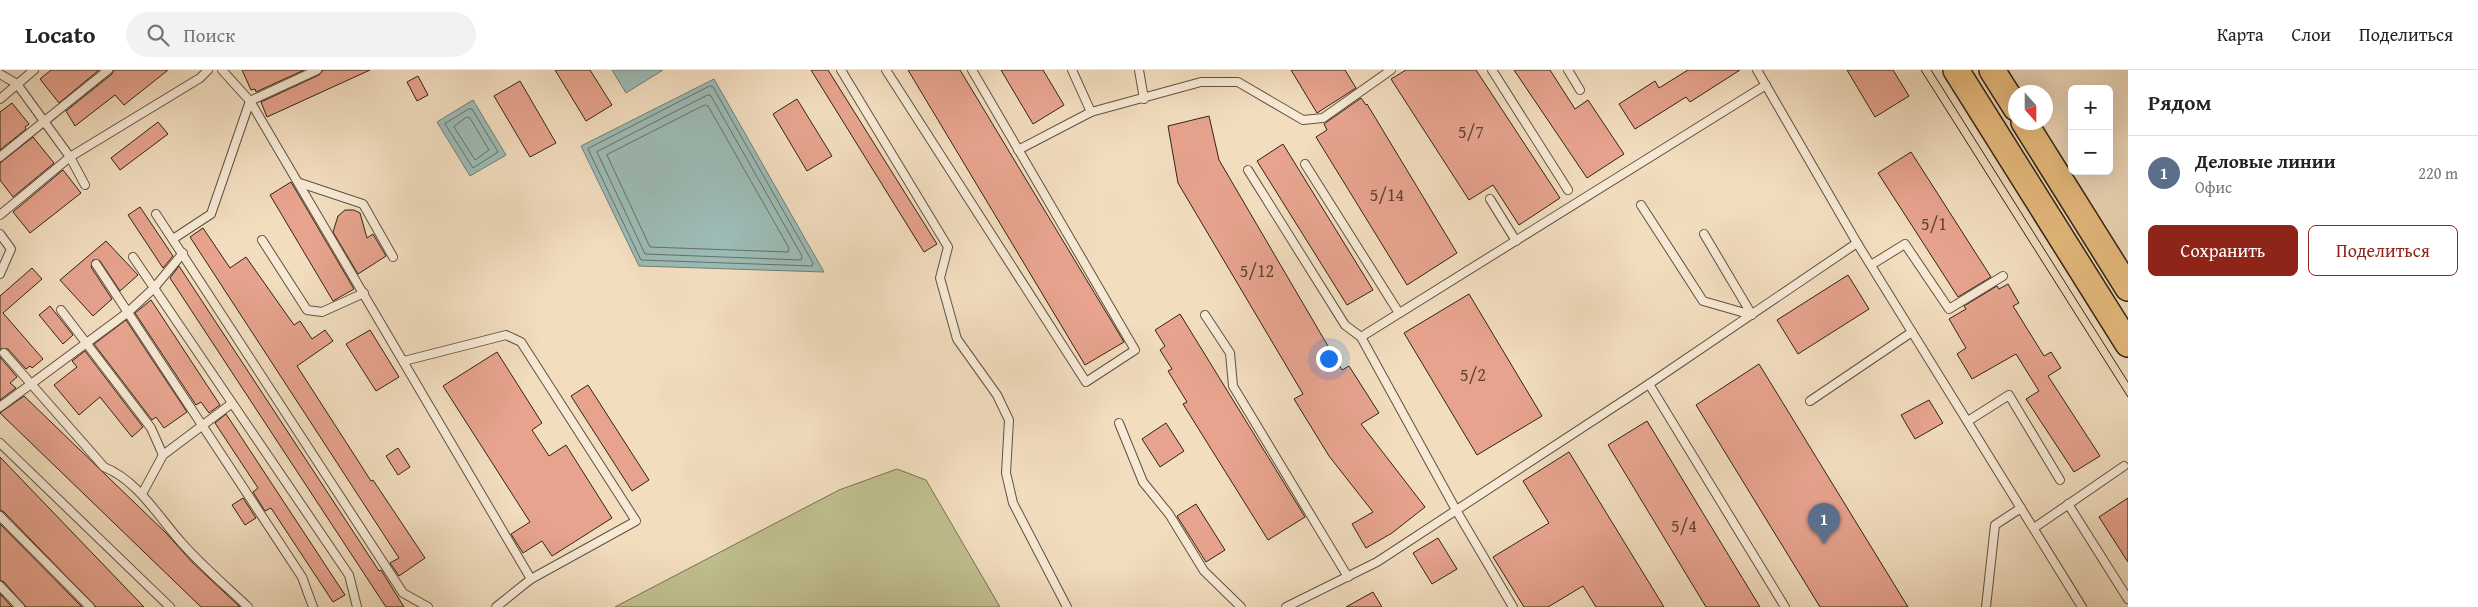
<!DOCTYPE html>
<html lang="ru">
<head>
<meta charset="utf-8">
<style>
	body { margin:0; font-family:"Gentium Book Plus",serif; background:#f2f2f2; color:#222 }
	.controls { position:absolute; right:15px; top:15px; display:grid; overflow:hidden; border-radius:8px; box-shadow:0 5px 20px #0002 }
	.controls button { width:45px; height:45px; display:grid; place-items:center; padding:0; border:0; border-bottom:1px solid #e0e0e0; background:#fff; color:#222; font:25px sans-serif }
	.compass { position:absolute; left:2008px; top:15px; width:45px; height:45px; border-radius:50%; background:#fff; box-shadow:0 5px 20px #0002; rotate:159deg }
	.you { position:absolute; left:1328px; top:288px; width:18px; height:18px; margin:-12px; border:4px solid #fff; border-radius:50%; background:#1a73e8; box-shadow:0 0 0 8px #1a73e833 }
	.badge { display:grid; place-items:center; width:32px; height:32px; border-radius:50%; background:#8f2418; color:#fff; font-size:16px; font-weight:700 }
	.pin { position:absolute; translate:-50% -41px; filter:drop-shadow(0 1px 2px #0008) }
	.pin::after { content:''; position:absolute; top:26px; width:18px; height:15px; background:inherit; clip-path:polygon(0 0,100% 0,50% 100%) }
	.list { margin:0; padding:0; list-style:none }
	h2 { display:flex; justify-content:space-between; align-items:center; height:65px; margin:0; padding:0 20px; font-size:21px }
	h2 small { font-size:16px; font-weight:400; color:#767676 }
	.list li { display:grid; grid-template-columns:32px 1fr auto; gap:15px; align-items:center; box-sizing:border-box; height:75px; padding:0 20px; border-top:1px solid #e0e0e0 }
	.list b { display:block; font-size:19px; white-space:nowrap }
	.list p { margin:0; font-size:16px; white-space:nowrap; color:#767676 }
	.list em { font-size:16px; font-style:normal; color:#767676 }
	.actions { display:flex; gap:10px; padding:15px 20px }
	.actions a { flex:1; padding:11px 0; border:1px solid #8f2418; border-radius:8px; text-align:center; font-size:18px; color:#8f2418 }
	.actions .main { background:#8f2418; color:#fff }
	.icon { flex:none; width:28px; height:28px; fill:none; stroke:currentColor; stroke-width:2; stroke-linecap:round; stroke-linejoin:round }
	.map { position:relative; flex:none; width:2128px; height:537px; overflow:hidden }
	header { display:flex; align-items:center; gap:30px; box-sizing:border-box; height:70px; padding:0 25px; background:#fff; border-bottom:1px solid #e0e0e0 }
	header strong { font-size:24px }
	nav { display:flex; gap:28px; margin-inline-start:auto; font-size:18px }
	.search { width:350px; height:45px; background:#f2f2f2; display:flex; align-items:center; gap:12px; box-sizing:border-box; padding:0 18px; border-radius:28px; color:#767676; font-size:19px }
	main { display:flex }
	aside { flex:1; background:#fff }
	.map>svg:first-child { display:block }
	.green { fill:#c0bf8e; stroke:#787250 }
	.water { fill:#9cbbb6; stroke:#717f75 }
	.lines { fill:none; stroke-linecap:round; stroke-linejoin:round }
	.shore { stroke:#667064; stroke-width:1 }
	.building { fill:#e7a38e; stroke:#312413 }
	.service-casing { stroke:#61523e; stroke-width:10 }
	.primary-casing { stroke:#312413; stroke-width:28 }
	.service { stroke:#f7e9d5; stroke-width:8 }
	.primary { stroke:#e9be80; stroke-width:25 }
	.tram { stroke:#312413; stroke-width:1 }
	.labels { text-anchor:middle; stroke-width:4; stroke-linejoin:round; paint-order:stroke }
	.number-label { font-size:18px; fill:#5e4432 }
</style>
</head>
<body>
<header>
<strong>Locato</strong>
<div class="search"><svg class="icon" aria-label="search" viewBox="0 0 24 24"><circle cx="10" cy="10" r="6"/><path d="M15 15l6 6"/></svg>Поиск</div>
<nav><a>Карта</a><a>Слои</a><a>Поделиться</a></nav>
</header>
<main>
<div class="map">
<svg width="2128" height="537" viewBox="0 0 2128 537">
	<rect width="100%" height="100%" fill="#f2ddbf"/>
	<filter id="stains"><feTurbulence type="fractalNoise" baseFrequency=".004" numOctaves="4"/><feColorMatrix values="0 0 0 0 .2 0 0 0 0 .09 0 0 0 0 .02 0 0 0 .5 -.17"/></filter>
	<radialGradient id="worn" r=".72"><stop offset=".6" stop-color="#630" stop-opacity="0"/><stop offset="1" stop-color="#630" stop-opacity=".3"/></radialGradient>
	<!-- green -->
	<path class="green" d="M897,399L926,410L1000,537H615L839,420Z"/>
	<!-- water -->
	<g class="water">
		<path d="M612,0H663L626,23Z"/>
		<path d="M714,9L824,202L639,196L581,76Z"/>
		<path d="M473,30L506,85L470,106L437,52Z"/>
	</g>
	<g class="lines">
		<!-- shore -->
		<g class="shore">
			<path d="M710,16L713,17L813,193L812,196L641,190L588,79Z"/>
			<path d="M708,25L711,26L802,186L801,190L645,184L597,82Z"/>
			<path d="M705,35L708,36L789,178L788,182L650,177L607,85Z"/>
			<path d="M469,39H472L498,82L473,98L445,54Z"/>
			<path d="M467,47L470,48L489,80L475,90L454,57Z"/>
		</g>
	</g>
	<!-- building -->
	<g class="building">
		<path d="M51,0H99L59,33L40,9Z"/>
		<path d="M114,0H168L124,35L115,25L75,56L66,41L112,4Z"/>
		<path d="M242,0H304L256,22L255,19L251,20Z"/>
		<path d="M323,0H370L267,47L261,32L319,5Z"/>
		<path d="M555,0H590L612,35L586,51Z"/>
		<path d="M811,0H828L937,174L924,182Z"/>
		<path d="M908,0H960L1124,272L1085,295Z"/>
		<path d="M1001,0H1043L1064,35L1033,54Z"/>
		<path d="M1291,0H1345L1356,18L1317,43Z"/>
		<path d="M1406,0H1476L1560,128L1519,155L1493,115L1469,130L1391,9Z"/>
		<path d="M1514,0H1550L1575,39L1588,30L1624,84L1587,108Z"/>
		<path d="M1688,0H1740L1690,32L1686,27L1635,59L1619,34L1655,11L1659,18Z"/>
		<path d="M1847,0H1893L1909,26L1875,47Z"/>
		<path d="M418,6L428,25L417,31L407,12Z"/>
		<path d="M520,11L556,73L530,87L494,26Z"/>
		<path d="M1361,28L1366,35L1367,34L1457,183L1407,215L1316,67L1327,60L1324,54Z"/>
		<path d="M797,29L832,86L807,101L773,44Z"/>
		<path d="M12,33L29,54L25,57L26,59L0,80V42Z"/>
		<path d="M1209,46L1219,90L1342,300L1349,296L1379,343L1361,354L1425,437L1392,463L1366,478L1352,454L1373,442L1329,386L1294,329L1303,324L1178,113L1168,56Z"/>
		<path d="M158,52L168,64L120,100L111,88Z"/>
		<path d="M33,67L54,93L13,127L0,110V93Z"/>
		<path d="M1283,74L1373,220L1347,235L1257,91Z"/>
		<path d="M1911,82L1991,207L1958,227L1878,103Z"/>
		<path d="M63,100L81,123L30,163L13,142Z"/>
		<path d="M291,112L354,219L333,231L270,125Z"/>
		<path d="M140,137L173,186L163,198L128,145Z"/>
		<path d="M345,140H354L360,143L367,168L373,164L386,186L358,204L333,162L338,146Z"/>
		<path d="M203,158L230,198L246,187L294,255L300,251L312,269L325,260L333,271L297,296L371,411L373,410L425,488L399,506L390,493L399,488L190,167Z"/>
		<path d="M106,171L138,205L120,221L100,191L93,190L91,197L112,229L93,246L60,210Z"/>
		<path d="M179,196L379,501L381,500L404,537H386L170,208Z"/>
		<path d="M32,198L42,209L3,243L43,289L32,298L30,296L26,299L8,279H0V226Z"/>
		<path d="M1848,205L1869,239L1798,284L1777,250Z"/>
		<path d="M2008,214L2019,233L2013,236L2044,286L2051,282L2061,298L2048,306L2100,386L2074,402L2026,329L2039,321L2016,284L1972,309L1957,284L1966,278L1949,249L1966,239L1964,236L1997,216L1999,219Z"/>
		<path d="M1469,224L1542,346L1477,385L1404,263Z"/>
		<path d="M151,230L220,335L209,343L201,332L196,335L135,243Z"/>
		<path d="M50,236L73,265L63,274L39,245Z"/>
		<path d="M1180,244L1305,447L1268,470L1183,334L1187,332L1168,301L1172,299L1160,280L1165,276L1155,260Z"/>
		<path d="M126,250L187,342L164,358L156,347L152,350L94,274Z"/>
		<path d="M370,260L399,307L376,321L346,274Z"/>
		<path d="M85,281L143,357L132,367L100,327L79,345L54,315L77,297L72,291Z"/>
		<path d="M497,282L542,353L532,360L549,386L566,375L612,448L552,486L542,471L523,483L511,464L530,452L443,316Z"/>
		<path d="M0,287L17,307L10,313L16,318L0,330Z"/>
		<path d="M1759,294L1908,537H1820L1696,335Z"/>
		<path d="M588,315L649,410L632,421L571,326Z"/>
		<path d="M24,326L166,463L193,493L240,537H201L0,343Z"/>
		<path d="M1929,330L1943,353L1915,369L1901,345Z"/>
		<path d="M226,344L345,525L333,532L271,438L265,441L253,422L258,418L215,353Z"/>
		<path d="M1647,351L1760,537H1706L1608,375Z"/>
		<path d="M1166,353L1184,381L1160,397L1142,369Z"/>
		<path d="M398,378L410,397L398,405L386,386Z"/>
		<path d="M1569,382L1664,537H1596L1583,516L1548,537H1524L1493,487L1549,453L1523,411Z"/>
		<path d="M0,387L144,537H96L4,442L0,440Z"/>
		<path d="M243,428L256,448L245,455L232,435Z"/>
		<path d="M2128,428V492L2099,447Z"/>
		<path d="M1196,434L1225,480L1206,492L1177,446Z"/>
		<path d="M0,454L82,537H26L4,512L0,510Z"/>
		<path d="M1438,468L1457,499L1432,514L1413,483Z"/>
		<path d="M1373,522L1382,537H1346Z"/>
		<path d="M0,524L12,537H0Z"/>
	</g>
	<g class="lines">
		<!-- service casing -->
		<g class="service-casing">
			<g id="service">
				<path d="M317,0L250,31L531,509"/>
				<path d="M841,0L948,177L940,208L957,269L997,325L1009,350L1006,403L1013,433L1067,537"/>
				<path d="M886,0L1086,312L1135,280L972,0"/>
				<path d="M1072,0L1091,42"/>
				<path d="M1139,0L1144,29"/>
				<path d="M1492,0L1568,120"/>
				<path d="M1568,0L1580,20"/>
				<path d="M1757,0L1857,173L2082,537"/>
				<path d="M0,4L17,14L70,87L85,115"/>
				<path d="M0,29L34,0"/>
				<path d="M1018,80L1091,42L1201,12H1238L1303,50L1323,48L1391,0"/>
				<path d="M0,87L108,0"/>
				<path d="M1305,94L1399,243"/>
				<path d="M1248,100L1345,255L1361,267L1456,440L1513,537"/>
				<path d="M300,113L363,134L393,187"/>
				<path d="M1490,129L1516,171"/>
				<path d="M1641,135L1703,231L1752,245L1704,164"/>
				<path d="M156,144L403,523L428,537"/>
				<path d="M0,145L70,87L200,8L208,0"/>
				<path d="M0,164L11,179L0,204"/>
				<path d="M173,169L211,144L250,31L222,0"/>
				<path d="M262,170L307,240L322,242L364,223"/>
				<path d="M133,187L349,505L357,537"/>
				<path d="M96,194L302,507L313,537"/>
				<path d="M1871,195L1905,174L1949,239L2003,206"/>
				<path d="M61,240L151,358L163,385"/>
				<path d="M1205,245L1230,283L1233,316L1348,507"/>
				<path d="M1361,267L1766,15"/>
				<path d="M4,283L104,397C138,411 157,445 181,472C201,495 226,516 248,537"/>
				<path d="M404,291L506,265L521,272L636,451L531,509L496,537"/>
				<path d="M1649,314L1785,537"/>
				<path d="M1810,331L1912,262"/>
				<path d="M0,337L127,243L154,218L183,183"/>
				<path d="M1968,351L2009,325L2060,410"/>
				<path d="M1119,353L1143,412L1169,444L1204,501L1241,537"/>
				<path d="M0,373L170,537"/>
				<path d="M142,424L163,385L231,334"/>
				<path d="M2068,434L2128,529"/>
				<path d="M0,446L90,537"/>
				<path d="M2034,458L2124,396"/>
				<path d="M0,516L20,537"/>
				<path d="M1286,537L1377,492L1649,314L1857,173"/>
				<path d="M1986,537L1995,455L2021,438"/>
			</g>
		</g>
		<!-- primary casing -->
		<g class="primary-casing">
			<g id="primary">
				<path d="M1956,0L2128,274"/>
				<path d="M1992,0L2016,38"/>
				<path d="M2024,52L2128,218"/>
			</g>
		</g>
		<!-- service -->
		<use href="#service" class="service"/>
		<!-- primary -->
		<use href="#primary" class="primary"/>
		<!-- tram -->
		<g class="tram">
			<path d="M1921,0L2128,327"/>
			<path d="M1931,0L2128,312"/>
		</g>
	</g>
	<g class="labels">
		<!-- number labels -->
		<g class="number-label">
			<text x="1471" y="68">5/7</text>
			<text x="1387" y="131">5/14</text>
			<text x="1934" y="160">5/1</text>
			<text x="1257" y="207">5/12</text>
			<text x="1473" y="311">5/2</text>
			<text x="1684" y="462">5/4</text>
		</g>
	</g>
	<rect width="100%" height="100%" filter="url(#stains)"/>
	<rect width="100%" height="100%" fill="url(#worn)"/>
</svg>
<div class="controls">
<button>+</button>
<button>−</button>
</div>
<svg class="compass" viewBox="-18 -18 36 36"><path d="M0-13l5 13h-10z" fill="#e53935"/><path d="M0 13l5-13h-10z" fill="#767676"/></svg>
<div class="you"></div>
<div class="pin badge" style="left:1824px;top:474px;background:#5c6f8a">1</div>
</div>
<aside>
<h2>Рядом<small></small></h2>
<ul class="list">
<li><span class="badge" style="background:#5c6f8a">1</span><div><b>Деловые линии</b><p>Офис</p></div><em>220 m</em></li>
</ul>
<div class="actions"><a class="main">Сохранить</a><a>Поделиться</a></div>
</aside>
</main>
</body>
</html>
